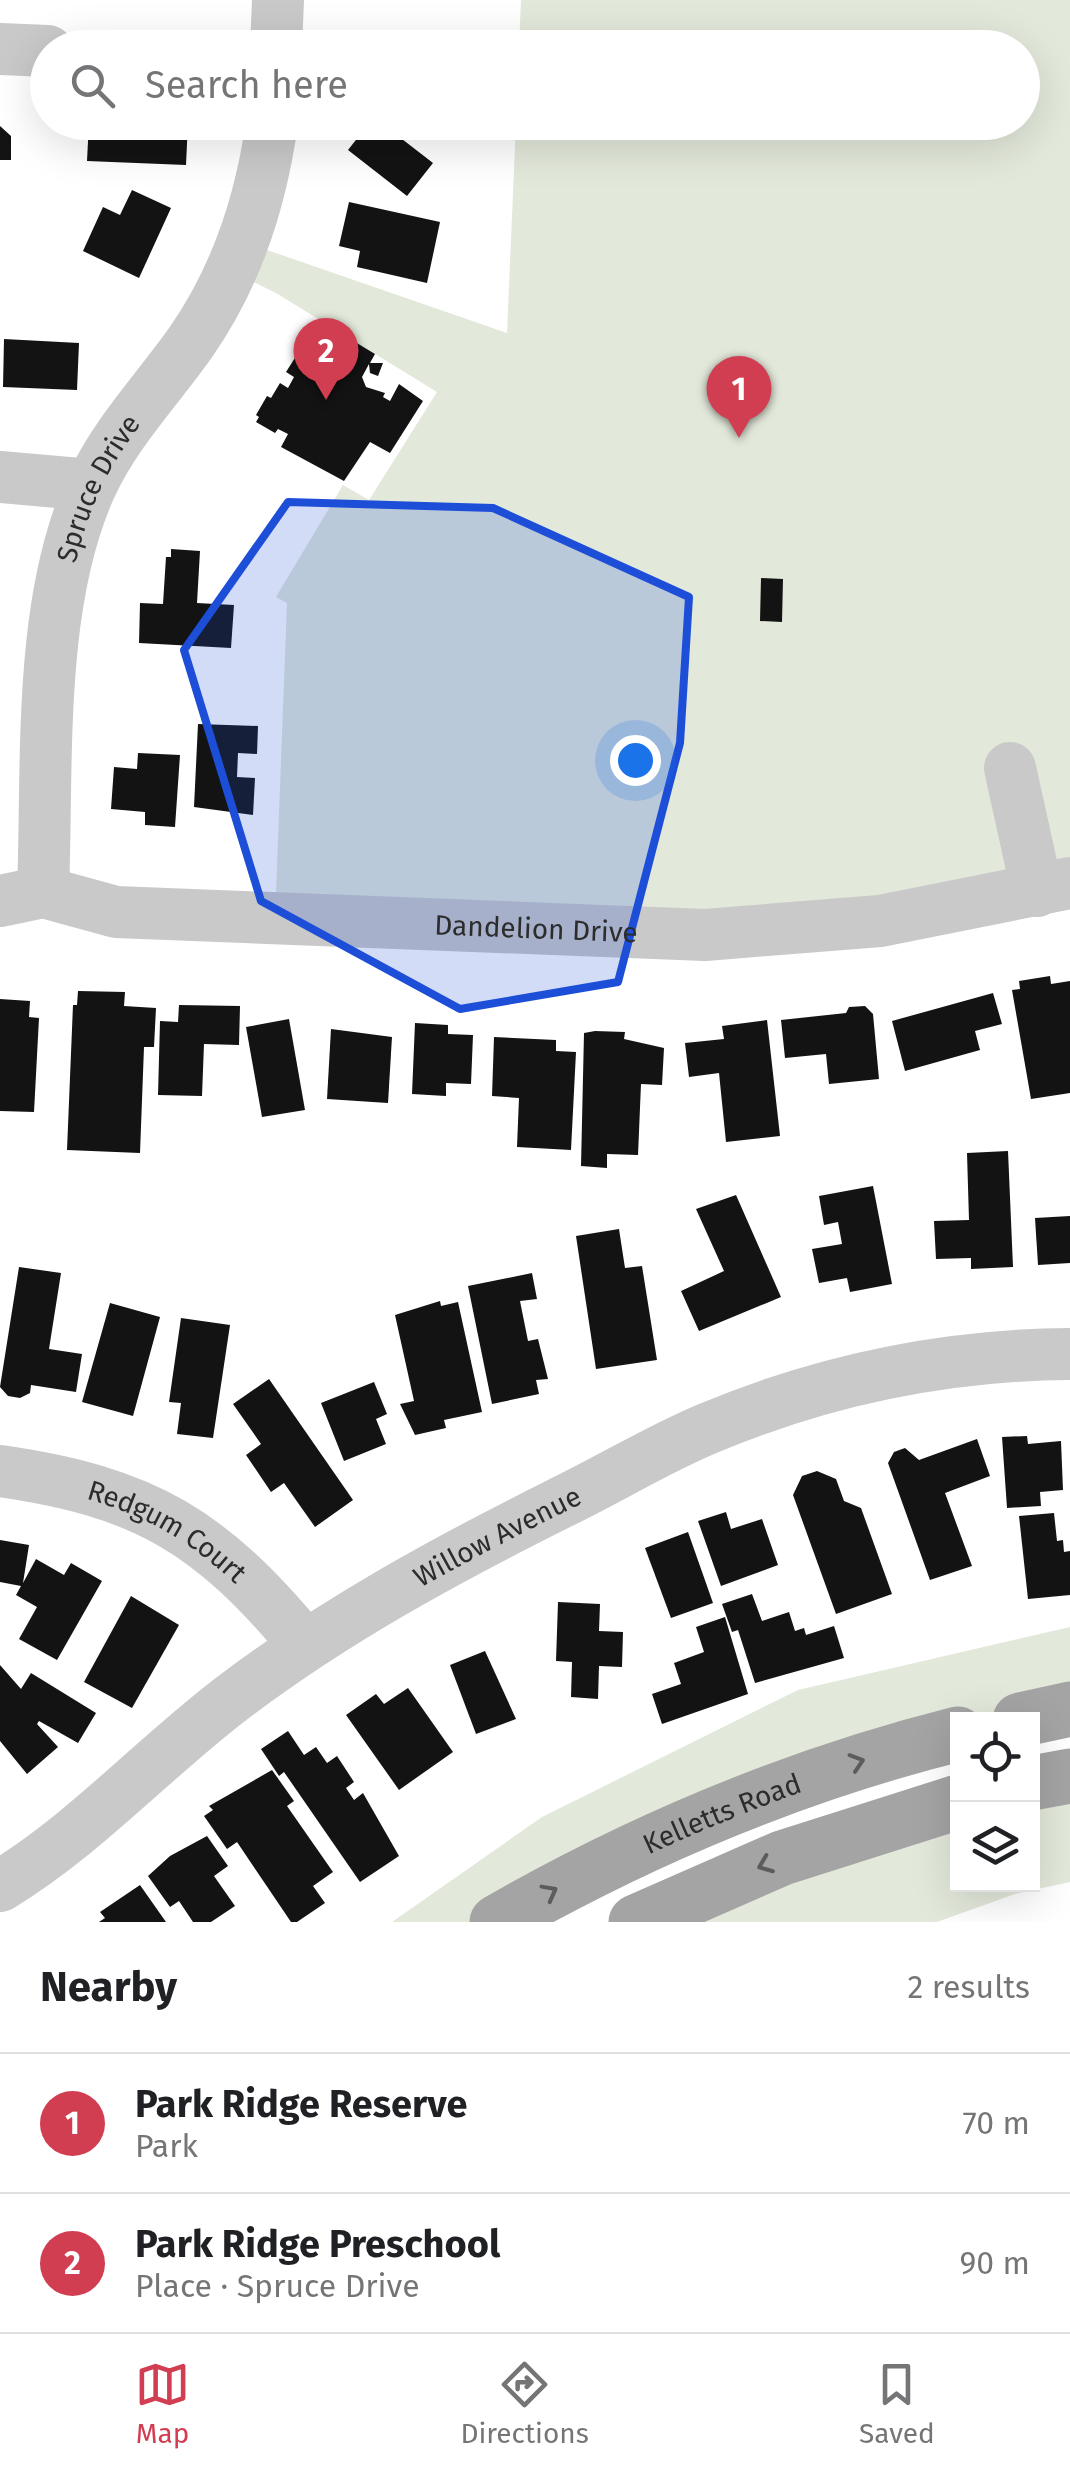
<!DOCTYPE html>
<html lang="en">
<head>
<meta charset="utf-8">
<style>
	body { margin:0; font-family:"Fira Sans",sans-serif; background:#f6f6f6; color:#202124 }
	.controls { position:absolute; right:30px; bottom:30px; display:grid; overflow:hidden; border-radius:0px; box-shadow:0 10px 40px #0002 }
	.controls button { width:90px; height:90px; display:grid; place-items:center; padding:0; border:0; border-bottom:2px solid #e0e0e0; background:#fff; color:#202124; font:50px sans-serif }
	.you { position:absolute; left:635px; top:760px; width:35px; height:35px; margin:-25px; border:8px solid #fff; border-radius:50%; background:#1a73e8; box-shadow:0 0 0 15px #1a73e833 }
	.badge { display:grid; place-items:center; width:65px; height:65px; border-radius:50%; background:#d23e51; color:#fff; font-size:32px; font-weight:700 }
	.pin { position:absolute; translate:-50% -82px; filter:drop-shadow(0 2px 5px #0008) }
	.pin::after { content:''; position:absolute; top:52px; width:35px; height:30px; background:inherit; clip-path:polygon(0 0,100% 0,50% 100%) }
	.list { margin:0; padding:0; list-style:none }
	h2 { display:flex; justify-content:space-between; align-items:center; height:130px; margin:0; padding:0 40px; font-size:42px }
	h2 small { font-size:32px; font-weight:400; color:#757577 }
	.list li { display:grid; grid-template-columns:65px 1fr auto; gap:30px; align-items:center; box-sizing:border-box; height:140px; padding:0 40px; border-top:2px solid #e0e0e0 }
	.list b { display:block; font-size:38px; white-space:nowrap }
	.list p { margin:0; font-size:32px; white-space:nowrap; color:#757577 }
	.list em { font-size:32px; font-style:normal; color:#757577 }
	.icon { flex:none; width:55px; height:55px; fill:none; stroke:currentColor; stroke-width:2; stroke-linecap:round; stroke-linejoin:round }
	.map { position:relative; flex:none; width:1070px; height:1922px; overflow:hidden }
	.search { position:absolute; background:#fff; box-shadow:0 10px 40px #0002; left:30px; right:30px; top:30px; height:110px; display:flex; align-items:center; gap:25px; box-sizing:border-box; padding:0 35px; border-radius:55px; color:#757577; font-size:38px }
	.sheet { height:410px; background:#fff }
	nav { display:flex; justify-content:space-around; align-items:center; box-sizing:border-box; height:140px; border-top:2px solid #e0e0e0; background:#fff; font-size:28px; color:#757577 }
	nav a { display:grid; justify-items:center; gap:5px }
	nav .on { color:#d23e51 }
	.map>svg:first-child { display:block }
	.green { fill:#e2e8da }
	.building { fill:#131313 }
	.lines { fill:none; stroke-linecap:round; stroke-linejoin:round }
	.minor { stroke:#c9c9c9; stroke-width:52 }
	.major { stroke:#a4a4a4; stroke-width:55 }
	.oneway { stroke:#5c5c5c }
	.marked { fill:#1d4ed8; fill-opacity:0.2; stroke:#1d4ed8; stroke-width:8; stroke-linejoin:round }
	.labels { text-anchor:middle; stroke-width:10; stroke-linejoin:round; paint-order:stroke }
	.street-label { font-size:28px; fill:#2c2c2c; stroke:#fff }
</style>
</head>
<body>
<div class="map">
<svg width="1070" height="1922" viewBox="0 0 1070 1922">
	<rect width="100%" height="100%" fill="#fff"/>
	<!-- green -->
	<g class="green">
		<path d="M521,0H1070V883L946,911L275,919L287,603L276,597L343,485L369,500L437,392L276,293L231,271L244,242L507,333L516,123L1022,122V48L519,47Z"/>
		<path d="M1070,1627V1709L1020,1719L958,1720L497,1922H392L542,1817L798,1690Z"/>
		<path d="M1070,1776V1882L1015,1894L937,1922H636L957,1802L958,1884H1032L1033,1783Z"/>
	</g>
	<!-- building -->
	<g class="building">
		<path d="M362,33L475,40V48H361Z"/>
		<path d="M89,122H188L186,165L87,161Z"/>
		<path d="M370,122H380L433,163L407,196L348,150Z"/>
		<path d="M0,126L11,136V160H0Z"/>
		<path d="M132,190L171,208L139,278L83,251L103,207L120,215Z"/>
		<path d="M349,202L440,222L427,283L357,267L360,251L339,246Z"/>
		<path d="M319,320L375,354L370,363H383L378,376L370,373L369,364L362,377L366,387L385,393L383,397L390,401L399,384L423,401L390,453L370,442L344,481L281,447L288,434L278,429L275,433L256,422L259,417L256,415L267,396L271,398L280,383L288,388L294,377L286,372Z"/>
		<path d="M4,339L79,343L77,390L3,387Z"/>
		<path d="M171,549L200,551L197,603L234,605L231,648L139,643L140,603L163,604L166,557H171Z"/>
		<path d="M761,578L783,579L782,622L760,621Z"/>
		<path d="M198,724L258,726L257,754L238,753L237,777L255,778L253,815L194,807Z"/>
		<path d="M138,753L180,755L175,827L145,825V812L111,809L114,767L137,769Z"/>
		<path d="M1050,976L1051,984L1070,981V1093L1031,1099L1012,990L1020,989L1019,981Z"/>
		<path d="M78,991L125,992L124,1006L156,1008L154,1047H144L140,1153L67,1150L73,1005H77Z"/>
		<path d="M993,993L1002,1024L975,1031L980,1050L905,1071L892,1021Z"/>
		<path d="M0,999L30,1001L29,1017L39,1018L34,1112L0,1111Z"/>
		<path d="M179,1005L240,1006L239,1045L204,1044L202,1096L158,1095L160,1021L178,1022Z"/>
		<path d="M865,1006L873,1014L879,1079L829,1084L826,1054L785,1058L781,1020L846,1013L849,1007Z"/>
		<path d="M289,1019L305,1110L262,1117L246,1027Z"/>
		<path d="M767,1020L780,1136L726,1142L719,1073L689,1077L685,1043L724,1039L722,1026Z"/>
		<path d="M415,1023L448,1025V1034L473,1035L471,1084L446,1083V1096L412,1094Z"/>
		<path d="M331,1029L392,1037L388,1103L327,1099Z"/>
		<path d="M595,1031L625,1032L624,1039L664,1048L662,1085L641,1084L638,1155L607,1154V1168L581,1166L584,1033Z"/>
		<path d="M494,1037L556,1040V1051L576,1052L571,1150L517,1147L519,1098L492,1096Z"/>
		<path d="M1008,1151L1013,1267L971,1269V1258L936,1259L934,1221L969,1220L967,1153Z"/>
		<path d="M873,1186L892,1284L850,1292L847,1278L819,1283L812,1249L842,1244L838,1222L824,1225L819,1196Z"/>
		<path d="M736,1195L781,1297L699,1331L681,1291L724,1271L696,1209Z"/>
		<path d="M1070,1216V1263L1038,1265L1035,1218Z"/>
		<path d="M619,1229L625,1268L642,1266L657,1360L596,1369L576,1236Z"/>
		<path d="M19,1267L61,1273L49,1349L82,1354L76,1392L31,1385L30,1393L20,1398L8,1396L0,1387Z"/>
		<path d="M532,1273L537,1299L520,1301L528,1341L538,1339L548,1379L536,1380L539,1394L492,1404L468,1286Z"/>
		<path d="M440,1301L441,1306L458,1302L482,1412L444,1420L446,1428L415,1435L400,1404L414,1401L395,1315Z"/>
		<path d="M110,1303L160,1317L133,1416L82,1402Z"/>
		<path d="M181,1318L230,1325L213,1438L177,1434L181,1403L169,1402Z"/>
		<path d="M269,1379L353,1500L315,1527L284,1483L271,1492L246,1455L261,1444L233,1404Z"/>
		<path d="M374,1382L387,1414L376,1419L386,1444L344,1461L321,1403Z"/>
		<path d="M1027,1436L1028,1444L1061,1441L1063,1490L1040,1492L1041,1506L1007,1508L1002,1437Z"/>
		<path d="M977,1439L990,1476L945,1493L972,1566L930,1580L888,1463L894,1452L905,1448L919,1460Z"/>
		<path d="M817,1471L836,1479L844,1501L861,1508L892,1594L836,1614L793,1495L802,1476Z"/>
		<path d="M726,1512L731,1529L762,1519L778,1565L721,1586L698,1521Z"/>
		<path d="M1054,1513L1057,1541L1063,1540L1064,1552L1070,1551V1595L1028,1599L1019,1516Z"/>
		<path d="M688,1532L713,1603L671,1618L645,1548Z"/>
		<path d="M0,1540L29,1545L23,1583L36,1559L64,1575L71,1563L102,1581L57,1660L19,1639L37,1607L16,1595L21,1586L0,1582Z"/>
		<path d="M752,1594L762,1621L789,1612L795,1631L804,1628L806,1635L834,1626L844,1658L755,1683L738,1630L732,1632L722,1604Z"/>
		<path d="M131,1596L179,1625L132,1708L84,1682Z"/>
		<path d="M558,1602L600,1604L599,1631L623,1632L622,1667L599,1666L598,1699L571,1697L572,1662L556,1661Z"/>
		<path d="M725,1617L748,1694L662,1724L652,1694L681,1684L674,1663L704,1652L696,1627Z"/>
		<path d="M485,1651L516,1719L476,1734L450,1665Z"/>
		<path d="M0,1665L21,1689L31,1673L96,1713L78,1743L39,1721L37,1724L58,1747L27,1774L0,1741Z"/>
		<path d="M408,1688L453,1752L399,1790L346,1715L376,1694L384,1704Z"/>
		<path d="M288,1731L304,1755L316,1747L327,1763L337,1756L354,1782L346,1788L354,1800L363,1793L399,1856L360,1882L284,1772L279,1776L261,1749Z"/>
		<path d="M272,1770L294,1801L287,1806L333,1872L313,1886L325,1903L297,1922H291L237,1842L227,1849L204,1816L213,1810L209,1806Z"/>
		<path d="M207,1836L228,1866L214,1876L235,1906L211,1922H193L179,1901L170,1907L148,1876L170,1856Z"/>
		<path d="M140,1885L166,1922H99L105,1918L100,1912Z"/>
	</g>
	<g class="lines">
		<!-- minor -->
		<g class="minor">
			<path d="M276,48L278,0"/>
			<path d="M0,49L48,51"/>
			<path d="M0,477L91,485"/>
			<path d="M1010,768L1037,891"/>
			<path id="s1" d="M43,892C48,764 37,604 91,486C116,432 157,390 191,342C237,276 261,202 272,122"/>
			<path id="s2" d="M0,901L43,892L116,912L705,935L880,921L1070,883"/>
			<path id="s3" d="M0,1471C146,1492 211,1532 304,1644"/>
			<path id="s4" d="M0,1886C87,1833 154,1757 235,1696C337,1619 446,1560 560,1503C610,1479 658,1449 709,1428C824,1380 945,1355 1070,1354"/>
		</g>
		<!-- major -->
		<g class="major">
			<path d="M1020,1720L1070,1709"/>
			<path d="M1032,1783L1070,1776"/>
			<path id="s5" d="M497,1922C642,1839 795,1775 958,1734"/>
			<path d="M636,1922L782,1858L958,1802"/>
		</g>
	</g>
	<!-- one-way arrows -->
	<defs><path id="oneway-chevron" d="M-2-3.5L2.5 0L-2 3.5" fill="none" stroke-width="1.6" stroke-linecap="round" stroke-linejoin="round" transform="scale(2.5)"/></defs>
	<g class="oneway">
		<use href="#oneway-chevron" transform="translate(857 1762) rotate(-18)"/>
		<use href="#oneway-chevron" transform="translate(765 1865) rotate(158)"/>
		<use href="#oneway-chevron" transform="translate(550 1892) rotate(-28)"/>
	</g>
	<!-- marked area -->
	<path class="marked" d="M288,502L493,508L689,597L680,743L618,982L460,1009L261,901L184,650Z"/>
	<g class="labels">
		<!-- street labels -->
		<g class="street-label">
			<text dy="10" stroke="none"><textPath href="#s1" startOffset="412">Spruce Drive</textPath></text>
			<text dy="10" stroke="none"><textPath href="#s2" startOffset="540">Dandelion Drive</textPath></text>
			<text dy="10" stroke="none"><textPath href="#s3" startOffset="180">Redgum Court</textPath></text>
			<text dy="10" stroke="none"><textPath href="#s4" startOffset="610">Willow Avenue</textPath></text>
			<text dy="10" stroke="none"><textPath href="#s5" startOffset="250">Kelletts Road</textPath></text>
		</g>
	</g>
</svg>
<div class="controls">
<button><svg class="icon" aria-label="locate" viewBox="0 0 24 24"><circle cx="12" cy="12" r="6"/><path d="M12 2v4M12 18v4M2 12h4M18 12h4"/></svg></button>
<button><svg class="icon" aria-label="layers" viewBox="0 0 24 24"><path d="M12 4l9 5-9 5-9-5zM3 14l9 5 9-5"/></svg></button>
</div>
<div class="you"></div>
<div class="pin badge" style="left:739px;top:438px">1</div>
<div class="pin badge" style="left:326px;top:400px">2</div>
<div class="search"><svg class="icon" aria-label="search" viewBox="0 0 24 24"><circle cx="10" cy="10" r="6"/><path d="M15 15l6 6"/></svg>Search here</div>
</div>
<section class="sheet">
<h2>Nearby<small>2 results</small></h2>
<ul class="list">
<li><span class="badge">1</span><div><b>Park Ridge Reserve</b><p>Park</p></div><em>70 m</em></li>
<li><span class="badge">2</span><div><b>Park Ridge Preschool</b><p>Place · Spruce Drive</p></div><em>90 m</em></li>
</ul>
</section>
<nav>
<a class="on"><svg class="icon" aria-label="map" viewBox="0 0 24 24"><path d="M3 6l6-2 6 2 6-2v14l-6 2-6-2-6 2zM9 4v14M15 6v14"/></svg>Map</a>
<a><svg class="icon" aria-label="directions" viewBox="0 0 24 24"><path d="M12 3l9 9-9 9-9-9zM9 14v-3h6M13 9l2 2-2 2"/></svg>Directions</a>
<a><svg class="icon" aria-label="saved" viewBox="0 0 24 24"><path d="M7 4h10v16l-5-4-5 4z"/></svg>Saved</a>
</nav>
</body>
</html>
